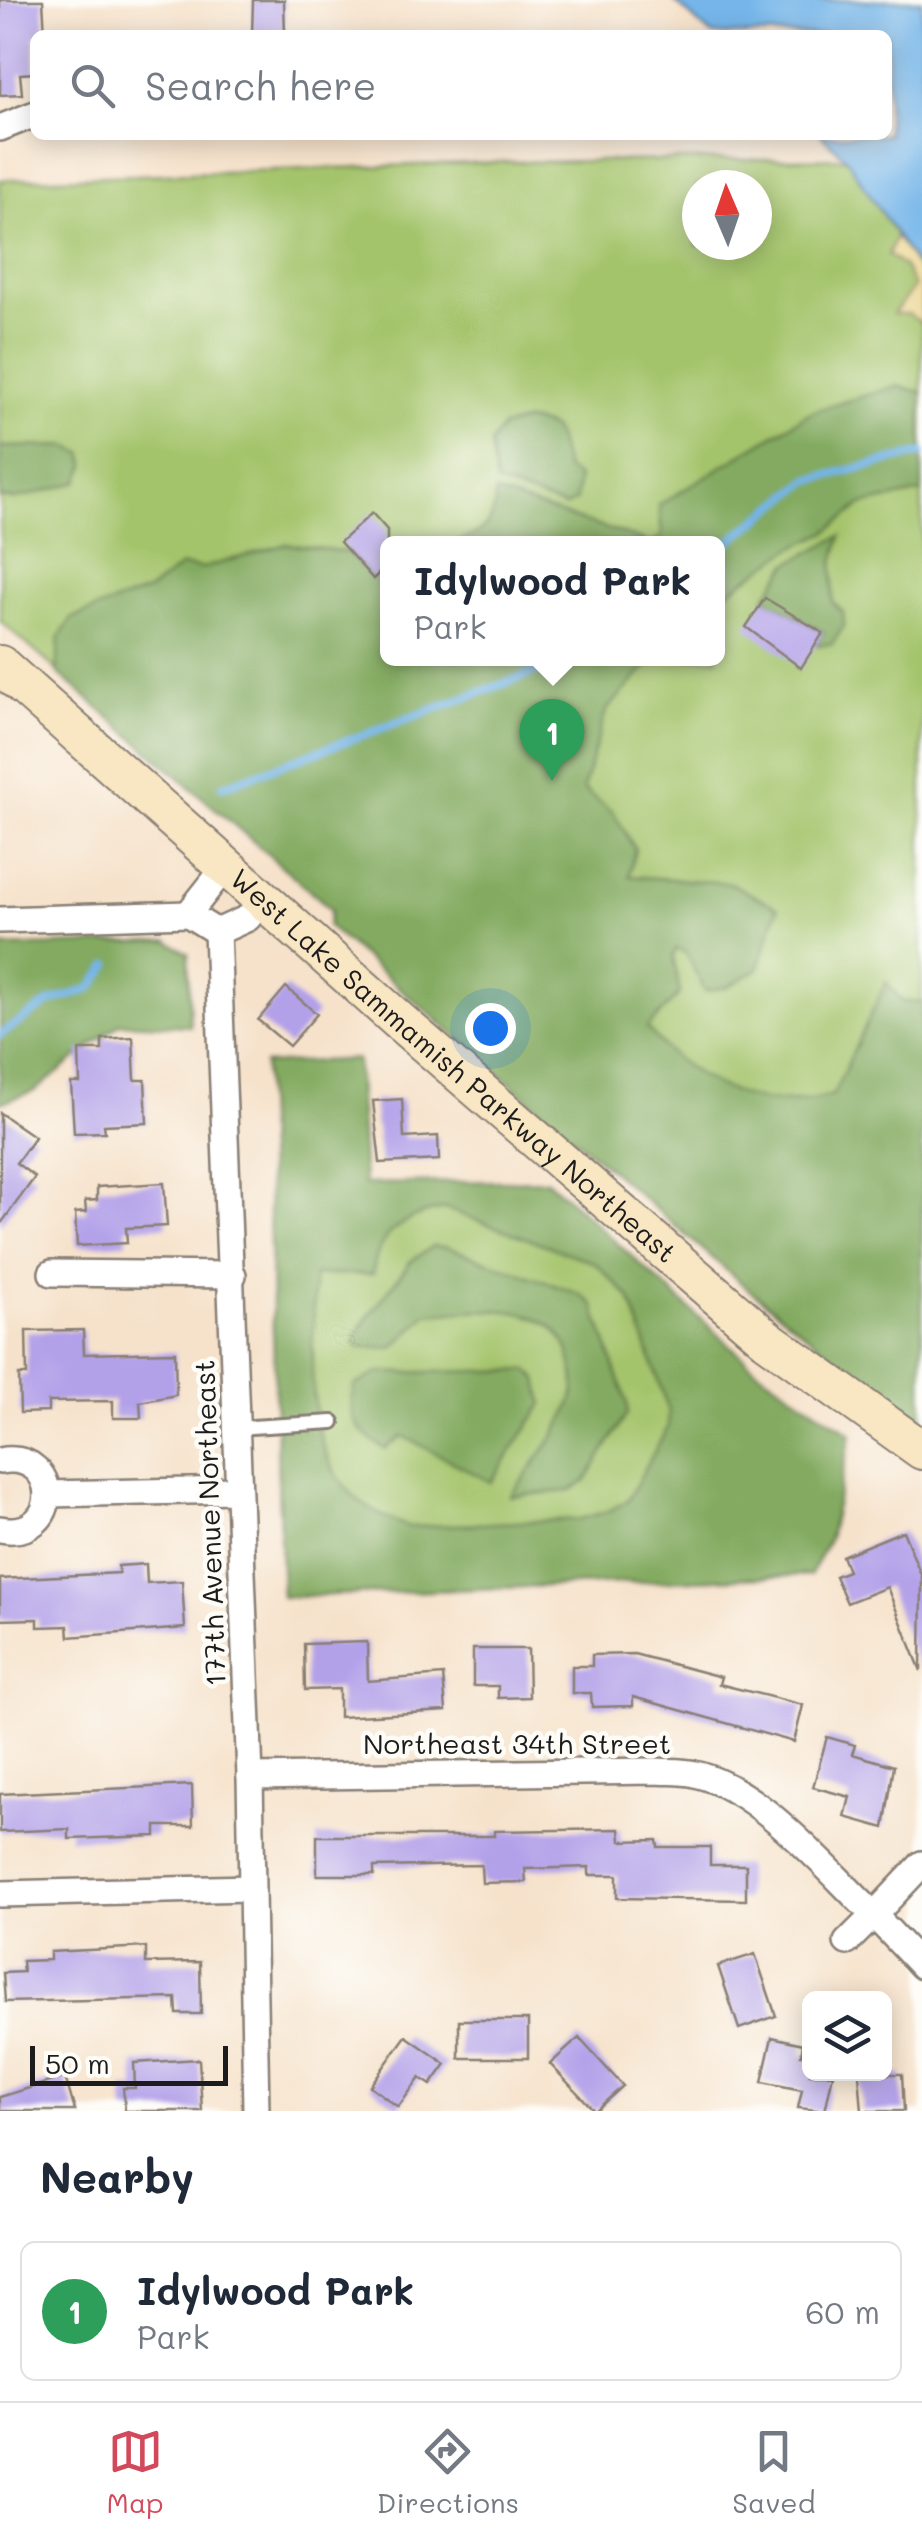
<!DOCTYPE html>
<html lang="en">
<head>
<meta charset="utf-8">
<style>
	body { margin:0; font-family:Mali,sans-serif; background:#f2f2f3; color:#1f2937 }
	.controls { position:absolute; right:30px; bottom:30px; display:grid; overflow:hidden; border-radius:15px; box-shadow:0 5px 25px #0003 }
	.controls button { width:90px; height:90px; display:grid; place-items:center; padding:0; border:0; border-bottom:2px solid #e0e1e3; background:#fff; color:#1f2937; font:50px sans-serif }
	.compass { position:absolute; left:682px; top:170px; width:90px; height:90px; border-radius:50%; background:#fff; box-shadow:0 5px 25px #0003; rotate:358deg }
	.scale { position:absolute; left:30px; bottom:25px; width:198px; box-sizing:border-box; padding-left:10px; border:5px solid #1c1c1c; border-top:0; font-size:28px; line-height:35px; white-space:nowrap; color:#1c1c1c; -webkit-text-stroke:8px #fdfcf7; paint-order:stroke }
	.you { position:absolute; left:490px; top:1028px; width:35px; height:35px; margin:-25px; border:8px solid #fff; border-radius:50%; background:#1a73e8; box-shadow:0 0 0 15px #1a73e833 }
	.badge { display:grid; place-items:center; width:65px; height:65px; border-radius:50%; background:#d1495b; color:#fff; font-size:32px; font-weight:700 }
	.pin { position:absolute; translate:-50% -82px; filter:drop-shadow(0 2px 5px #0008) }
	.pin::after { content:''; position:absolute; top:52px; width:35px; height:30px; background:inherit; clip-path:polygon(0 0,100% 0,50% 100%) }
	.popup { position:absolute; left:380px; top:536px; width:345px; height:130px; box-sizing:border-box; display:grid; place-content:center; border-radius:15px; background:#fff; filter:drop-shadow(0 2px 8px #0005); font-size:32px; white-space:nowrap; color:#747a83 }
	.popup b { font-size:38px; color:#1f2937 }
	.popup::after { content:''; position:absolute; left:50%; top:100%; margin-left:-20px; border:20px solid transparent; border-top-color:#fff }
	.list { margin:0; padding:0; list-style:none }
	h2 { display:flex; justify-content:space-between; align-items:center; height:130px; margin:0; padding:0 40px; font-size:42px }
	h2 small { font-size:32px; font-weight:400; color:#747a83 }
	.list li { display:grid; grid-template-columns:65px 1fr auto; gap:30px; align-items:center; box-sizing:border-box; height:140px; margin:0 20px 20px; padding:0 20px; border:2px solid #e0e1e3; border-radius:15px }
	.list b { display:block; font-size:38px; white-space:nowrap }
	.list p { margin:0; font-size:32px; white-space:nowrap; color:#747a83 }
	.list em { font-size:32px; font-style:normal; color:#747a83 }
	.icon { flex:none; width:55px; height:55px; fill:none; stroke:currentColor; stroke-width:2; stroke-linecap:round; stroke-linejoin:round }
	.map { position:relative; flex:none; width:922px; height:2111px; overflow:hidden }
	.search { position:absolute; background:#fff; box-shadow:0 5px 25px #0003; left:30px; right:30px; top:30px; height:110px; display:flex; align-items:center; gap:25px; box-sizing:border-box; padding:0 35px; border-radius:15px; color:#747a83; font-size:38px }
	.sheet { height:290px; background:#fff }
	nav { display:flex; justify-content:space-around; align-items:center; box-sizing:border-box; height:140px; border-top:2px solid #e0e1e3; background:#fff; font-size:28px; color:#747a83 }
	nav a { display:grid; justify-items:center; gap:5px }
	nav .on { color:#d1495b }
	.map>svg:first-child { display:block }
	.green { fill:#a4c46c; stroke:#607044; stroke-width:2.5; fill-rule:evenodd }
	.forest { fill:#83aa60; stroke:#50633e; stroke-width:2.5; fill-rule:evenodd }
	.sand { fill:#eeda9e; stroke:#857b5d; stroke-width:2.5 }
	.water { fill:#75b5e9; stroke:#486882; stroke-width:2.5 }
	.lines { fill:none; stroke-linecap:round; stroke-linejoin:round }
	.stream { stroke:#75b5e9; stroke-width:8 }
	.building { fill:#b2a0e9 }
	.service-casing { stroke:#897f74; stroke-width:18 }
	.minor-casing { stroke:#897f74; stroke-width:30 }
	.secondary-casing { stroke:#897f74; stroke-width:42 }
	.service { stroke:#fff; stroke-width:12 }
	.minor { stroke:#fff; stroke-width:25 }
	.secondary { stroke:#f9e7c3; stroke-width:38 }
	.labels { text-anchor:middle; stroke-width:9; stroke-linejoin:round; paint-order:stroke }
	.street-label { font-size:28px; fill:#1c1c1c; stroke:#fdfcf7 }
</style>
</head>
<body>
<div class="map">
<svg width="922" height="2111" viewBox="0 0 922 2111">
	<rect width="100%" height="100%" fill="#fdfcf7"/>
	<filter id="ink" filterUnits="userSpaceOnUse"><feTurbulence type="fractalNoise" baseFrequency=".01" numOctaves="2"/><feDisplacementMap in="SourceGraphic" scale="20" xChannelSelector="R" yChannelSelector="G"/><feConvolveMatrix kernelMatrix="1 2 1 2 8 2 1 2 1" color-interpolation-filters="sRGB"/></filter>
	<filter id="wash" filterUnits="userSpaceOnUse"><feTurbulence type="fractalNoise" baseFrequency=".0048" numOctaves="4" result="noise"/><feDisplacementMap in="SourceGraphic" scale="40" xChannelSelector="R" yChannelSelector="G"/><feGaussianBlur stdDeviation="2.25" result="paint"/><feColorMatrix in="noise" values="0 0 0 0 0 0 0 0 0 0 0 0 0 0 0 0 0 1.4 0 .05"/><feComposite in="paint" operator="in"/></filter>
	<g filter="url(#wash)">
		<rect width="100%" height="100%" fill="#f6e2cb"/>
		<!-- green -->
		<g class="green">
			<path d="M846,158L922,275V1419L865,1381L746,1287L328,926L331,910L321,900L0,621V180L496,162ZM697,185H757V245H697ZM387,544H717V658H387Z"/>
			<path d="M547,1180L756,1369L851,1434L829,1538L810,1575L282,1597L269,1190Z"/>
		</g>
		<!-- forest -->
		<g class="forest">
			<path d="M896,386L922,392V492L861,505L827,532L792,548L717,599V544L652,543L662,536L659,505L811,412Z"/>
			<path d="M525,421C565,425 554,437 566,469L578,478L576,501L565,507L496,483L490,444L502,427Z"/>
			<path d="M66,446L83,453L86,465L78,482L16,499L0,498V447Z"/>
			<path d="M495,493L651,543H455C482,533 497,524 495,493Z"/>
			<path d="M841,536L833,566V603L843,612L844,626L832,644L816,645L823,632L765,598L788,564Z"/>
			<path d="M286,544L348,552L373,579L387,566V658L654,659L606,711L583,789L614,813L635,849L629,876L730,883L778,908L758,969L727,987L705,991L686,953L676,949L673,957L680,993L647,1028C693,1084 758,1116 833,1095L886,982L903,1002L922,1001V1419L865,1381L746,1287L328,926L331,910L321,900L57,672L59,638L72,618L150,590L181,566L203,568Z"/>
			<path d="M168,941L188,953L190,1026L120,1023L35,1091L0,1103V947Z"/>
			<path d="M357,1059L364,1184L547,1180L756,1369L851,1434L829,1538L810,1575L282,1597L264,1064ZM446,1209L595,1263L630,1298L669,1412L668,1427L627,1501L605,1512L580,1519L410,1527C290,1489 315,1375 314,1275L373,1274C376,1233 407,1214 446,1209Z"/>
			<path d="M433,1246L447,1247L580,1294L593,1304L627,1403V1414L585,1482L569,1491L511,1496C531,1466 562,1432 573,1398C578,1383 573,1368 569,1353C552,1297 473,1311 427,1314L393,1348L358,1347L355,1339L360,1328L411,1261Z"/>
			<path d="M528,1370L538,1379L543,1404L491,1482L403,1436L385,1449C358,1432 345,1419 355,1385L378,1373Z"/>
		</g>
		<!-- sand -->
		<path class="sand" d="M896,236L922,275V324L909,314H893L914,287L904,267L888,255Z"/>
		<!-- water -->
		<path class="water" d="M673,0H922V275L846,158L821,135H887V35H711Z"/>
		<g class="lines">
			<!-- stream -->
			<g class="stream">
				<path d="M717,551L809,480L922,453"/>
				<path d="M223,786L574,658"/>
				<path d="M0,1035L50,1002L90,989L109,965"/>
			</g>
		</g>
		<g id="blocks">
			<!-- building -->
			<g class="building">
				<path d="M0,0H43L45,35H35V73L20,74L22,94L0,95Z"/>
				<path d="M253,0H284L285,35H252Z"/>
				<path d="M372,513L387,530V566L373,579L340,542Z"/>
				<path d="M765,598L823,633L801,668L746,627Z"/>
				<path d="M286,987L317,1014L289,1046L258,1020Z"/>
				<path d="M133,1037L135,1080H145L147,1123L104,1125L105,1132L74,1133L71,1083H80L79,1050H102V1039Z"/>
				<path d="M402,1099L404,1138L438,1136L439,1160L380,1163L373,1101Z"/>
				<path d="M0,1113L35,1137L16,1163L35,1177L0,1225Z"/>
				<path d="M164,1183L167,1226L126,1228L127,1243L77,1246L75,1213L86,1212L85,1201L97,1200V1187Z"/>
				<path d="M83,1330L84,1354L175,1352L176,1395L140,1402L141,1418H113V1401L48,1402V1412L20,1413L19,1375H27L26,1331Z"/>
				<path d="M903,1531L922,1577L921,1671L887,1587L847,1603L835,1576L848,1571L842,1556Z"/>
				<path d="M146,1564L147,1583L182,1581L185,1628L69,1637L68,1626L38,1627V1619L0,1620V1579L119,1573L118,1566Z"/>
				<path d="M367,1642L368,1681L443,1675L446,1711L339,1717V1689L305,1690L304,1644Z"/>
				<path d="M473,1649H528L529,1697L498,1698V1686H473Z"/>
				<path d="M634,1654L721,1677L719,1684L803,1705L794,1742L633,1697V1706L592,1707L591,1693H572V1666H592V1655Z"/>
				<path d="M827,1737L855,1745L852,1754L894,1766L884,1828L845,1817L850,1797L813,1787Z"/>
				<path d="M192,1785L193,1826H156V1836L69,1839V1829L0,1832V1794Z"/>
				<path d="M620,1829L621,1841L657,1840L658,1847H710V1865H746V1900L617,1898V1875H589V1867L525,1869L526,1882L482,1883L481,1865L374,1867V1875H317V1836H494V1831Z"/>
				<path d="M146,1947V1963L200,1962L201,2014H177L176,1998L5,2002L3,1973L23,1972L22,1961L50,1960V1952Z"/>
				<path d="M755,1954L776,2016L739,2029L718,1966Z"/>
				<rect x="459" y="2020" width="69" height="38"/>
				<path d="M406,2036L446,2064L431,2085L420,2078L398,2107L370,2086Z"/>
				<path d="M772,2037L803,2044L801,2055L810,2056V2074H833L825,2111L798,2108L802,2090L762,2082Z"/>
				<path d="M579,2038L623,2086L595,2111L550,2064Z"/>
				<path d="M199,2059L202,2111H125L123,2088H135L134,2063Z"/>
				<path d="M859,2074H902L904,2111H862Z"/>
				<path d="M65,2077L75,2111H0V2097Z"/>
			</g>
		</g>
	</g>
	<g filter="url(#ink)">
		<use href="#blocks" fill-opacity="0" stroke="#897f74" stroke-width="2.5"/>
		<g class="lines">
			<!-- service casing -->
			<g class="service-casing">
				<path id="service" d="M236,1428L333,1422"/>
			</g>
			<!-- minor casing -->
			<g class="minor-casing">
				<g id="minor">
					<path d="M0,128L35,114"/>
					<path d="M188,914L226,866"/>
					<path d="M0,920L188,914L217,932"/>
					<path d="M217,932L250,1777L256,2111"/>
					<path d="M217,932L248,918L263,900"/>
					<path d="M52,1273L233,1275"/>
					<path d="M0,1461C62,1449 63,1541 0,1529"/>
					<path d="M47,1494L237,1490"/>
					<path d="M250,1777L656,1771C669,1772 683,1771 695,1774C760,1789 827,1870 874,1915L847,1942"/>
					<path d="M922,1864L874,1915L922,1966"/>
					<path d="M0,1894L251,1888"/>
				</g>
			</g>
			<!-- secondary casing -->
			<g class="secondary-casing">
				<g id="secondary">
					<path id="s1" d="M0,665L398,1020L767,1339L922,1450"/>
				</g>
			</g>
			<!-- service -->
			<use href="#service" class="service"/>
			<!-- minor -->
			<use href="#minor" class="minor"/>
			<!-- secondary -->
			<use href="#secondary" class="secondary"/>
		</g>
	</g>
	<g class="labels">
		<!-- street labels -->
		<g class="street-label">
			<text dy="10" stroke="none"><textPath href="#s1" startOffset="605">West Lake Sammamish Parkway Northeast</textPath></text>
			<text transform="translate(210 1523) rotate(-92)" y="10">177th Avenue Northeast</text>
			<text x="517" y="1754">Northeast 34th Street</text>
		</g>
	</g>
</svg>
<div class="controls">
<button><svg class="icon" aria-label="layers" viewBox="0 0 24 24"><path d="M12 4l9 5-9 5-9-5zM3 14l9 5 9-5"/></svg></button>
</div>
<svg class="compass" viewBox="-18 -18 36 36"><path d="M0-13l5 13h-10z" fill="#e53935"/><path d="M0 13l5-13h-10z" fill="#747a83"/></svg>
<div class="scale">50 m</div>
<div class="you"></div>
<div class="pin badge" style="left:552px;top:781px;background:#2e9e5b">1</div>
<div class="popup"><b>Idylwood Park</b>Park</div>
<div class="search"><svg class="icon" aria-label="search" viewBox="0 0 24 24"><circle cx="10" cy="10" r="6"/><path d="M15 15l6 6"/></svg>Search here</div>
</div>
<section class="sheet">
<h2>Nearby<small></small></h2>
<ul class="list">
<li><span class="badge" style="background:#2e9e5b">1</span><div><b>Idylwood Park</b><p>Park</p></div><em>60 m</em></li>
</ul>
</section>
<nav>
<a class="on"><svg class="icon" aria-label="map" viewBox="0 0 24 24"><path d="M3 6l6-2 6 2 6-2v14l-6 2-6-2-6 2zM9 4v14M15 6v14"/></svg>Map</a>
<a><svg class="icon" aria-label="directions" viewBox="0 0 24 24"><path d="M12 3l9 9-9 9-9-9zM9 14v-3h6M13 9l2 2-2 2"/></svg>Directions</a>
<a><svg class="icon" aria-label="saved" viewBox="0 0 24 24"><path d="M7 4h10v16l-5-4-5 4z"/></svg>Saved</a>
</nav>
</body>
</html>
